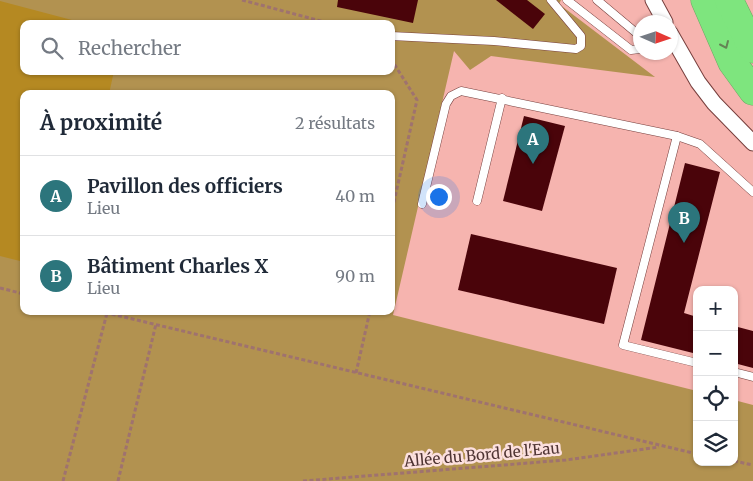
<!DOCTYPE html>
<html lang="fr">
<head>
<meta charset="utf-8">
<style>
	body { margin:0; font-family:Merriweather,serif; background:#f6f6f7; color:#1f2937 }
	.controls { position:absolute; right:15px; bottom:15px; display:grid; overflow:hidden; border-radius:10px; box-shadow:0 1px 4px #0004 }
	.controls button { width:45px; height:45px; display:grid; place-items:center; padding:0; border:0; border-bottom:1px solid #e0e1e3; background:#fff; color:#1f2937; font:25px sans-serif }
	.compass { position:absolute; left:633px; top:15px; width:45px; height:45px; border-radius:50%; background:#fff; box-shadow:0 1px 4px #0004; rotate:93deg }
	.you { position:absolute; left:438px; top:196px; width:18px; height:18px; margin:-12px; border:4px solid #fff; border-radius:50%; background:#1a73e8; box-shadow:0 0 0 8px #1a73e833 }
	.badge { display:grid; place-items:center; width:32px; height:32px; border-radius:50%; background:#2c757c; color:#fff; font-size:16px; font-weight:700 }
	.pin { position:absolute; translate:-50% -41px; filter:drop-shadow(0 1px 2px #0008) }
	.pin::after { content:''; position:absolute; top:26px; width:18px; height:15px; background:inherit; clip-path:polygon(0 0,100% 0,50% 100%) }
	.list { margin:0; padding:0; list-style:none }
	h2 { display:flex; justify-content:space-between; align-items:center; height:65px; margin:0; padding:0 20px; font-size:21px }
	h2 small { font-size:16px; font-weight:400; color:#747a83 }
	.list li { display:grid; grid-template-columns:32px 1fr auto; gap:15px; align-items:center; box-sizing:border-box; height:80px; padding:0 20px; border-top:1px solid #e0e1e3 }
	.list b { display:block; font-size:19px; white-space:nowrap }
	.list p { margin:0; font-size:16px; white-space:nowrap; color:#747a83 }
	.list em { font-size:16px; font-style:normal; color:#747a83 }
	.icon { flex:none; width:28px; height:28px; fill:none; stroke:currentColor; stroke-width:2; stroke-linecap:round; stroke-linejoin:round }
	.map { position:relative; flex:none; width:753px; height:481px; overflow:hidden }
	.search { position:absolute; background:#fff; box-shadow:0 1px 4px #0004; left:20px; top:20px; width:375px; height:55px; display:flex; align-items:center; gap:12px; box-sizing:border-box; padding:0 18px; border-radius:10px; color:#747a83; font-size:19px }
	.panel { position:absolute; background:#fff; box-shadow:0 1px 4px #0004; left:20px; top:90px; width:375px; height:225px; border-radius:10px }
	.map>svg:first-child { display:block }
	.green { fill:#b29250; fill-rule:evenodd }
	.forest { fill:#b58922 }
	.building { fill:#4a040a }
	.lines { fill:none; stroke-linecap:round; stroke-linejoin:round }
	.lane-casing { stroke:#773f3d; stroke-width:9 }
	.street-casing { stroke:#773f3d; stroke-width:17 }
	.highway-casing { stroke:#6ea764; stroke-width:29 }
	.path { stroke:#9f726f; stroke-width:3; stroke-dasharray:4 2.5; stroke-linecap:butt }
	.lane { stroke:#fff; stroke-width:8 }
	.street { stroke:#fff; stroke-width:15 }
	.highway { stroke:#7ee57e; stroke-width:28 }
	.oneway { stroke:#648455 }
	.labels { text-anchor:middle; stroke-width:5; stroke-linejoin:round; paint-order:stroke }
	.street-label { font-size:15px; fill:#4f3433; stroke:#fce0de }
</style>
</head>
<body>
<div class="map">
<svg width="753" height="481" viewBox="0 0 753 481">
	<rect width="100%" height="100%" fill="#f6b4af"/>
	<!-- green -->
	<path class="green" d="M0,0H561L559,4L655,77L491,56L470,70L454,51L393,315L697,391V462H734V400L753,405V481H0ZM24,24H391V71H24ZM24,94H391V311H24Z"/>
	<!-- forest -->
	<path class="forest" d="M0,1L87,24H24V71H114L109,94H24V262L0,256Z"/>
	<!-- building -->
	<g class="building">
		<path d="M338,0H418L413,23L337,7Z"/>
		<path d="M496,0H527L545,14L533,29Z"/>
		<path d="M524,116L565,126L542,211L503,201Z"/>
		<path d="M685,163L720,172L684,313L697,317V354L641,340Z"/>
		<path d="M471,234L617,268L604,324L458,290Z"/>
		<path d="M734,326L753,331V368L734,363Z"/>
	</g>
	<g class="lines">
		<!-- lane casing -->
		<g class="lane-casing">
			<g id="lane">
				<path d="M567,0L631,50L640,49"/>
				<path d="M597,0L640,36"/>
				<path d="M391,36L494,41L576,49L581,46V36L551,0"/>
				<path d="M677,136L623,345L697,363"/>
				<path d="M477,201L502,98"/>
				<path d="M422,204L446,104L451,96L461,91L677,136L700,144L753,192"/>
				<path d="M734,372L753,377"/>
			</g>
		</g>
		<!-- street casing -->
		<g class="street-casing">
			<g id="street">
				<path d="M653,0L665,22"/>
				<path d="M670,33L698,82L714,103L753,143"/>
			</g>
		</g>
		<!-- highway casing -->
		<g class="highway-casing">
			<g id="highway">
				<path d="M705,0L732,62L753,91"/>
				<path d="M729,0L753,49"/>
			</g>
		</g>
		<!-- path -->
		<g class="path">
			<path d="M242,0L332,24"/>
			<path d="M391,59L417,100L391,215"/>
			<path d="M0,288L24,294"/>
			<path d="M99,311L697,454"/>
			<path d="M356,373L370,311"/>
			<path d="M734,461L753,465"/>
			<path d="M63,481L107,313"/>
			<path d="M118,481L156,324"/>
			<path d="M303,481L566,460L659,447"/>
		</g>
		<!-- lane -->
		<use href="#lane" class="lane"/>
		<!-- street -->
		<use href="#street" class="street"/>
		<!-- highway -->
		<use href="#highway" class="highway"/>
	</g>
	<!-- one-way arrows -->
	<defs><path id="oneway-chevron" d="M-2-3.5L2.5 0L-2 3.5" fill="none" stroke-width="1.6" stroke-linecap="round" stroke-linejoin="round" transform="scale(1.25)"/></defs>
	<use class="oneway" href="#oneway-chevron" transform="translate(725 45) rotate(66)"/>
	<g class="labels">
		<!-- street labels -->
		<g class="street-label">
			<text transform="translate(482 455) rotate(-5)" y="5">Allée du Bord de l'Eau</text>
		</g>
	</g>
</svg>
<div class="controls">
<button>+</button>
<button>−</button>
<button><svg class="icon" aria-label="locate" viewBox="0 0 24 24"><circle cx="12" cy="12" r="6"/><path d="M12 2v4M12 18v4M2 12h4M18 12h4"/></svg></button>
<button><svg class="icon" aria-label="layers" viewBox="0 0 24 24"><path d="M12 4l9 5-9 5-9-5zM3 14l9 5 9-5"/></svg></button>
</div>
<svg class="compass" viewBox="-18 -18 36 36"><path d="M0-13l5 13h-10z" fill="#e53935"/><path d="M0 13l5-13h-10z" fill="#747a83"/></svg>
<div class="you"></div>
<div class="pin badge" style="left:533px;top:164px">A</div>
<div class="pin badge" style="left:684px;top:243px">B</div>
<div class="search"><svg class="icon" aria-label="search" viewBox="0 0 24 24"><circle cx="10" cy="10" r="6"/><path d="M15 15l6 6"/></svg>Rechercher</div>
<section class="panel">
<h2>À proximité<small>2 résultats</small></h2>
<ul class="list">
<li><span class="badge">A</span><div><b>Pavillon des officiers</b><p>Lieu</p></div><em>40 m</em></li>
<li><span class="badge">B</span><div><b>Bâtiment Charles X</b><p>Lieu</p></div><em>90 m</em></li>
</ul>
</section>
</div>
</body>
</html>
